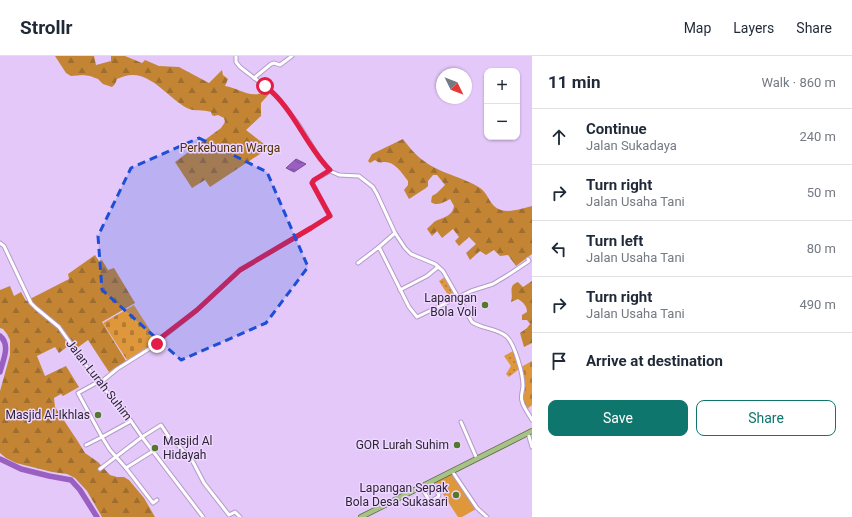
<!DOCTYPE html>
<html lang="en">
<head>
<meta charset="utf-8">
<style>
	body { margin:0; font-family:Roboto,sans-serif; background:#f6f6f7; color:#1f2937 }
	.controls { position:absolute; right:12px; top:12px; display:grid; overflow:hidden; border-radius:8px; box-shadow:0 1px 3px #0004 }
	.controls button { width:36px; height:36px; display:grid; place-items:center; padding:0; border:0; border-bottom:1px solid #e0e1e3; background:#fff; color:#1f2937; font:20px sans-serif }
	.compass { position:absolute; left:436px; top:12px; width:36px; height:36px; border-radius:50%; background:#fff; box-shadow:0 1px 3px #0004; rotate:133deg }
	.stop { position:absolute; width:12px; height:12px; margin:-9px; border:3px solid #e11d48; border-radius:50%; background:#fff }
	.stop.end { background:#e11d48; border-color:#fff; box-shadow:0 1px 4px #0008 }
	.list { margin:0; padding:0; list-style:none }
	h2 { display:flex; justify-content:space-between; align-items:center; height:52px; margin:0; padding:0 16px; font-size:17px }
	h2 small { font-size:13px; font-weight:400; color:#747a83 }
	.list li { display:grid; grid-template-columns:26px 1fr auto; gap:12px; align-items:center; box-sizing:border-box; height:56px; padding:0 16px; border-top:1px solid #e0e1e3 }
	.list b { display:block; font-size:15px; white-space:nowrap }
	.list p { margin:0; font-size:13px; white-space:nowrap; color:#747a83 }
	.list em { font-size:13px; font-style:normal; color:#747a83 }
	.actions { display:flex; gap:8px; padding:12px 16px }
	.actions a { flex:1; padding:9px 0; border:1px solid #0f766e; border-radius:8px; text-align:center; font-size:14px; color:#0f766e }
	.actions .main { background:#0f766e; color:#fff }
	.icon { flex:none; width:22px; height:22px; fill:none; stroke:currentColor; stroke-width:2; stroke-linecap:round; stroke-linejoin:round }
	.map { position:relative; flex:none; width:532px; height:461px; overflow:hidden }
	header { display:flex; align-items:center; gap:24px; box-sizing:border-box; height:56px; padding:0 20px; background:#fff; border-bottom:1px solid #e0e1e3 }
	header strong { font-size:19px }
	nav { display:flex; gap:22px; margin-inline-start:auto; font-size:14px }
	main { display:flex }
	aside { flex:1; background:#fff }
	.map>svg:first-child { display:block }
	.forest { fill:url(#forest-firs) }
	.cemetery { fill:url(#cemetery-stones) }
	.park { fill:url(#park-dots) }
	.pitch { fill:#de973b }
	.water { fill:url(#water-waves); stroke:#794e97 }
	.lines { fill:none; stroke-linecap:round; stroke-linejoin:round }
	.river { stroke:#9960c1; stroke-width:5.5 }
	.minor-casing { stroke:#b49ac9; stroke-width:5 }
	.primary-casing { stroke:#586f37; stroke-width:6 }
	.minor { stroke:#fff; stroke-width:3 }
	.primary { stroke:#a8c188; stroke-width:4.5 }
	.route { stroke:#e11d48; stroke-width:5 }
	.marked { fill:#1d4ed8; fill-opacity:0.2; stroke:#1d4ed8; stroke-width:3; stroke-dasharray:8 5; stroke-linejoin:round }
	.poi-dot { fill:#56772e; stroke:#edd7ff; stroke-width:1.5 }
	.labels { text-anchor:middle; stroke-width:3; stroke-linejoin:round; paint-order:stroke }
	.park-label { font-size:12px; fill:#523204; stroke:#edd7ff }
	.poi-label { font-size:12px; fill:#2e2436; stroke:#edd7ff; text-anchor:end }
	.street-label { font-size:12px; fill:#2e2436; stroke:#edd7ff }
</style>
</head>
<body>
<header>
<strong>Strollr</strong>
<nav><a>Map</a><a>Layers</a><a>Share</a></nav>
</header>
<main>
<div class="map">
<svg width="532" height="461" viewBox="0 0 532 461">
	<defs>
		<pattern id="forest-firs" width="22" height="20" patternUnits="userSpaceOnUse"><rect width="22" height="20" fill="#c38534"/><path d="M5 1l3.5 6h-7zM16 11l3.5 6h-7z" fill="#9f6d2d"/></pattern>
		<pattern id="cemetery-stones" width="16" height="16" patternUnits="userSpaceOnUse"><rect width="16" height="16" fill="#de973b"/><path d="M2 7V4a2 2 0 0 1 4 0v3zM10 15v-3a2 2 0 0 1 4 0v3z" fill="#b47b32"/></pattern>
		<pattern id="park-dots" width="8" height="8" patternUnits="userSpaceOnUse"><rect width="8" height="8" fill="#de973b"/><path d="M2 2h.1M6 6h.1" fill="none" stroke="#b47b32" stroke-width="1.8" stroke-linecap="round"/></pattern>
		<pattern id="water-waves" width="16" height="10" patternUnits="userSpaceOnUse"><rect width="16" height="10" fill="#9960c1"/><path d="M0 5q4-4 8 0t8 0" fill="none" stroke="#7d4f9e"/></pattern>
	</defs>
	<rect width="100%" height="100%" fill="#e3c8f9"/>
	<!-- forest -->
	<g class="forest">
		<path d="M55,0H94L96,9L111,5V0H125L142,7L145,4L159,10L179,11L209,27L222,14L223,19L228,23L225,30C240,32 252,45 266,34L269,38L261,47V60L246,74L269,92L210,131L205,124L192,132L175,106L221,72L225,66L224,62L218,59L214,60L212,59L211,56C203,53 195,56 187,52C170,43 152,18 132,19C127,19 122,21 117,23L115,28L112,31L103,28L98,23L90,20L83,19L71,20L66,17Z"/>
		<path d="M403,83C416,101 428,110 449,118C459,122 471,126 480,132C490,139 488,149 501,154C511,157 523,152 532,150V198L516,210L508,199L500,200L494,194L486,199L480,195L470,204L466,197L476,188L469,181L459,190L455,185L459,181L453,173L442,182L437,175L432,180L427,173C429,171 432,168 434,166C443,161 452,161 454,150L450,143C444,146 438,151 431,146L432,140L437,137L445,129L437,119H433L428,125V130L426,132L409,143L404,134L408,129V125C402,117 395,106 385,106C382,106 380,107 378,106L375,104L370,107L368,105L372,98Z"/>
		<path d="M95,199L99,205L102,204L108,214L114,212L135,247L102,266L126,305L109,316L88,284L77,292L70,282L65,285L68,290L59,297L55,291L37,300L45,320L66,310L79,331L63,340L61,338L54,342L55,351L77,384L85,397L98,406L110,419L117,421H124L129,424L144,442L155,461H102L87,435L75,422L67,418L52,416L16,407L6,402L0,397V335L10,299V284L7,278L3,273L0,272V234L10,230L14,240L21,236L26,245L69,223L68,218Z"/>
		<path d="M532,225V287L524,291L520,277L527,272L530,268L527,264H522V259L527,256C527,250 523,246 518,243L511,246C514,237 507,230 518,226L523,231Z"/>
	</g>
	<!-- cemetery -->
	<g class="cemetery">
		<path d="M134,249L157,285L127,304L103,267Z"/>
		<path d="M532,305V349L527,353L522,344L524,330L521,311Z"/>
	</g>
	<!-- park -->
	<g class="park">
		<path d="M445,221L456,241L448,245L446,241L448,239L439,225Z"/>
		<path d="M513,295L519,313L509,321L506,318L511,310L504,300Z"/>
	</g>
	<!-- pitch -->
	<path class="pitch" d="M453,417L476,453L462,461H458L435,426Z"/>
	<!-- water -->
	<path class="water" d="M296,103L306,108L294,116L286,112Z"/>
	<g class="lines">
		<!-- river -->
		<g class="river">
			<path d="M0,280C11,289 3,304 0,316"/>
			<path d="M0,403L21,413L49,420L71,424L80,434L97,461"/>
		</g>
		<!-- minor casing -->
		<g class="minor-casing">
			<g id="minor">
				<path d="M236,0V6L240,11L270,34L278,42L299,69L320,103L330,115L339,119L359,120L373,131L377,138L395,177L405,192L411,198L435,208L443,215L472,266C482,273 496,272 506,280C515,288 523,318 523,330C523,335 520,340 522,345C523,351 529,358 532,364"/>
				<path d="M254,22L271,8L274,7L280,9L292,0"/>
				<path d="M0,187L4,190L31,247L36,252L59,271L98,326L124,355L142,381L203,461"/>
				<path d="M379,191L395,177"/>
				<path d="M358,207L379,191L409,251L417,261L471,235L493,228L508,219L529,205L528,203"/>
				<path d="M400,234L427,220L438,211"/>
				<path d="M98,326L78,337L102,381L131,365"/>
				<path d="M100,327L117,313L157,288L158,285L197,254L240,214L311,172L330,160L312,127L314,124L330,115"/>
				<path d="M461,366L477,403"/>
				<path d="M528,377L532,391"/>
				<path d="M86,389L102,381L110,394L126,412L153,447L157,444"/>
				<path d="M126,412L153,395"/>
				<path d="M100,413L142,381L161,369L173,387L177,388L193,406L204,427L229,459L235,456L240,461"/>
				<path d="M452,415L477,452L487,461"/>
				<path d="M421,431L429,444L431,445L438,441L439,439L431,426"/>
			</g>
		</g>
		<!-- primary casing -->
		<g class="primary-casing">
			<path id="primary" d="M361,461L532,375"/>
		</g>
		<!-- minor -->
		<use href="#minor" class="minor"/>
		<!-- primary -->
		<use href="#primary" class="primary"/>
	</g>
	<g class="lines">
		<!-- route -->
		<path class="route" d="M157,288L158,284L197,254L240,214L311,172L330,160L312,127L314,124L330,114C305,89 294,52 265,30"/>
	</g>
	<!-- marked area -->
	<path class="marked" d="M199,82L267,116L308,211L266,267L181,304L102,234L98,180L131,112Z"/>
	<!-- markers -->
	<g class="poi-dot">
		<circle cx="485" cy="249" r="4"/>
		<circle cx="98" cy="359" r="4"/>
		<circle cx="457" cy="389" r="4"/>
		<circle cx="155" cy="392" r="4"/>
		<circle cx="456" cy="439" r="4"/>
	</g>
	<g class="labels">
		<!-- park labels -->
		<g class="park-label">
			<text x="230" y="96">Perkebunan Warga</text>
		</g>
		<!-- poi labels -->
		<g class="poi-label">
			<text x="477" y="246">Lapangan<tspan x="477" dy="14">Bola Voli</tspan></text>
			<text x="90" y="363">Masjid Al-Ikhlas</text>
			<text x="163" y="389" text-anchor="start">Masjid Al<tspan x="163" dy="14">Hidayah</tspan></text>
			<text x="449" y="393">GOR Lurah Suhim</text>
			<text x="448" y="436">Lapangan Sepak<tspan x="448" dy="14">Bola Desa Sukasari</tspan></text>
		</g>
		<!-- street labels -->
		<g class="street-label">
			<text transform="translate(99 324) rotate(52)" y="4">Jalan Lurah Suhim</text>
		</g>
	</g>
</svg>
<div class="controls">
<button>+</button>
<button>−</button>
</div>
<svg class="compass" viewBox="-18 -18 36 36"><path d="M0-13l5 13h-10z" fill="#e53935"/><path d="M0 13l5-13h-10z" fill="#747a83"/></svg>
<div class="stop" style="left:265px;top:30px"></div>
<div class="stop end" style="left:157px;top:288px"></div>
</div>
<aside>
<h2>11 min<small>Walk · 860 m</small></h2>
<ul class="list">
<li><svg class="icon" aria-label="ahead" viewBox="0 0 24 24"><path d="M12 20V5M6 11l6-6 6 6"/></svg><div><b>Continue</b><p>Jalan Sukadaya</p></div><em>240 m</em></li>
<li><svg class="icon" aria-label="right" viewBox="0 0 24 24"><path d="M7 20v-9h11M14 6l5 5-5 5"/></svg><div><b>Turn right</b><p>Jalan Usaha Tani</p></div><em>50 m</em></li>
<li><svg class="icon" aria-label="left" viewBox="0 0 24 24"><path d="M17 20v-9H6M10 6l-5 5 5 5"/></svg><div><b>Turn left</b><p>Jalan Usaha Tani</p></div><em>80 m</em></li>
<li><svg class="icon" aria-label="right" viewBox="0 0 24 24"><path d="M7 20v-9h11M14 6l5 5-5 5"/></svg><div><b>Turn right</b><p>Jalan Usaha Tani</p></div><em>490 m</em></li>
<li><svg class="icon" aria-label="arrive" viewBox="0 0 24 24"><path d="M6 21V4h12l-3 4 3 4H6"/></svg><div><b>Arrive at destination</b></div></li>
</ul>
<div class="actions"><a class="main">Save</a><a>Share</a></div>
</aside>
</main>
</body>
</html>
